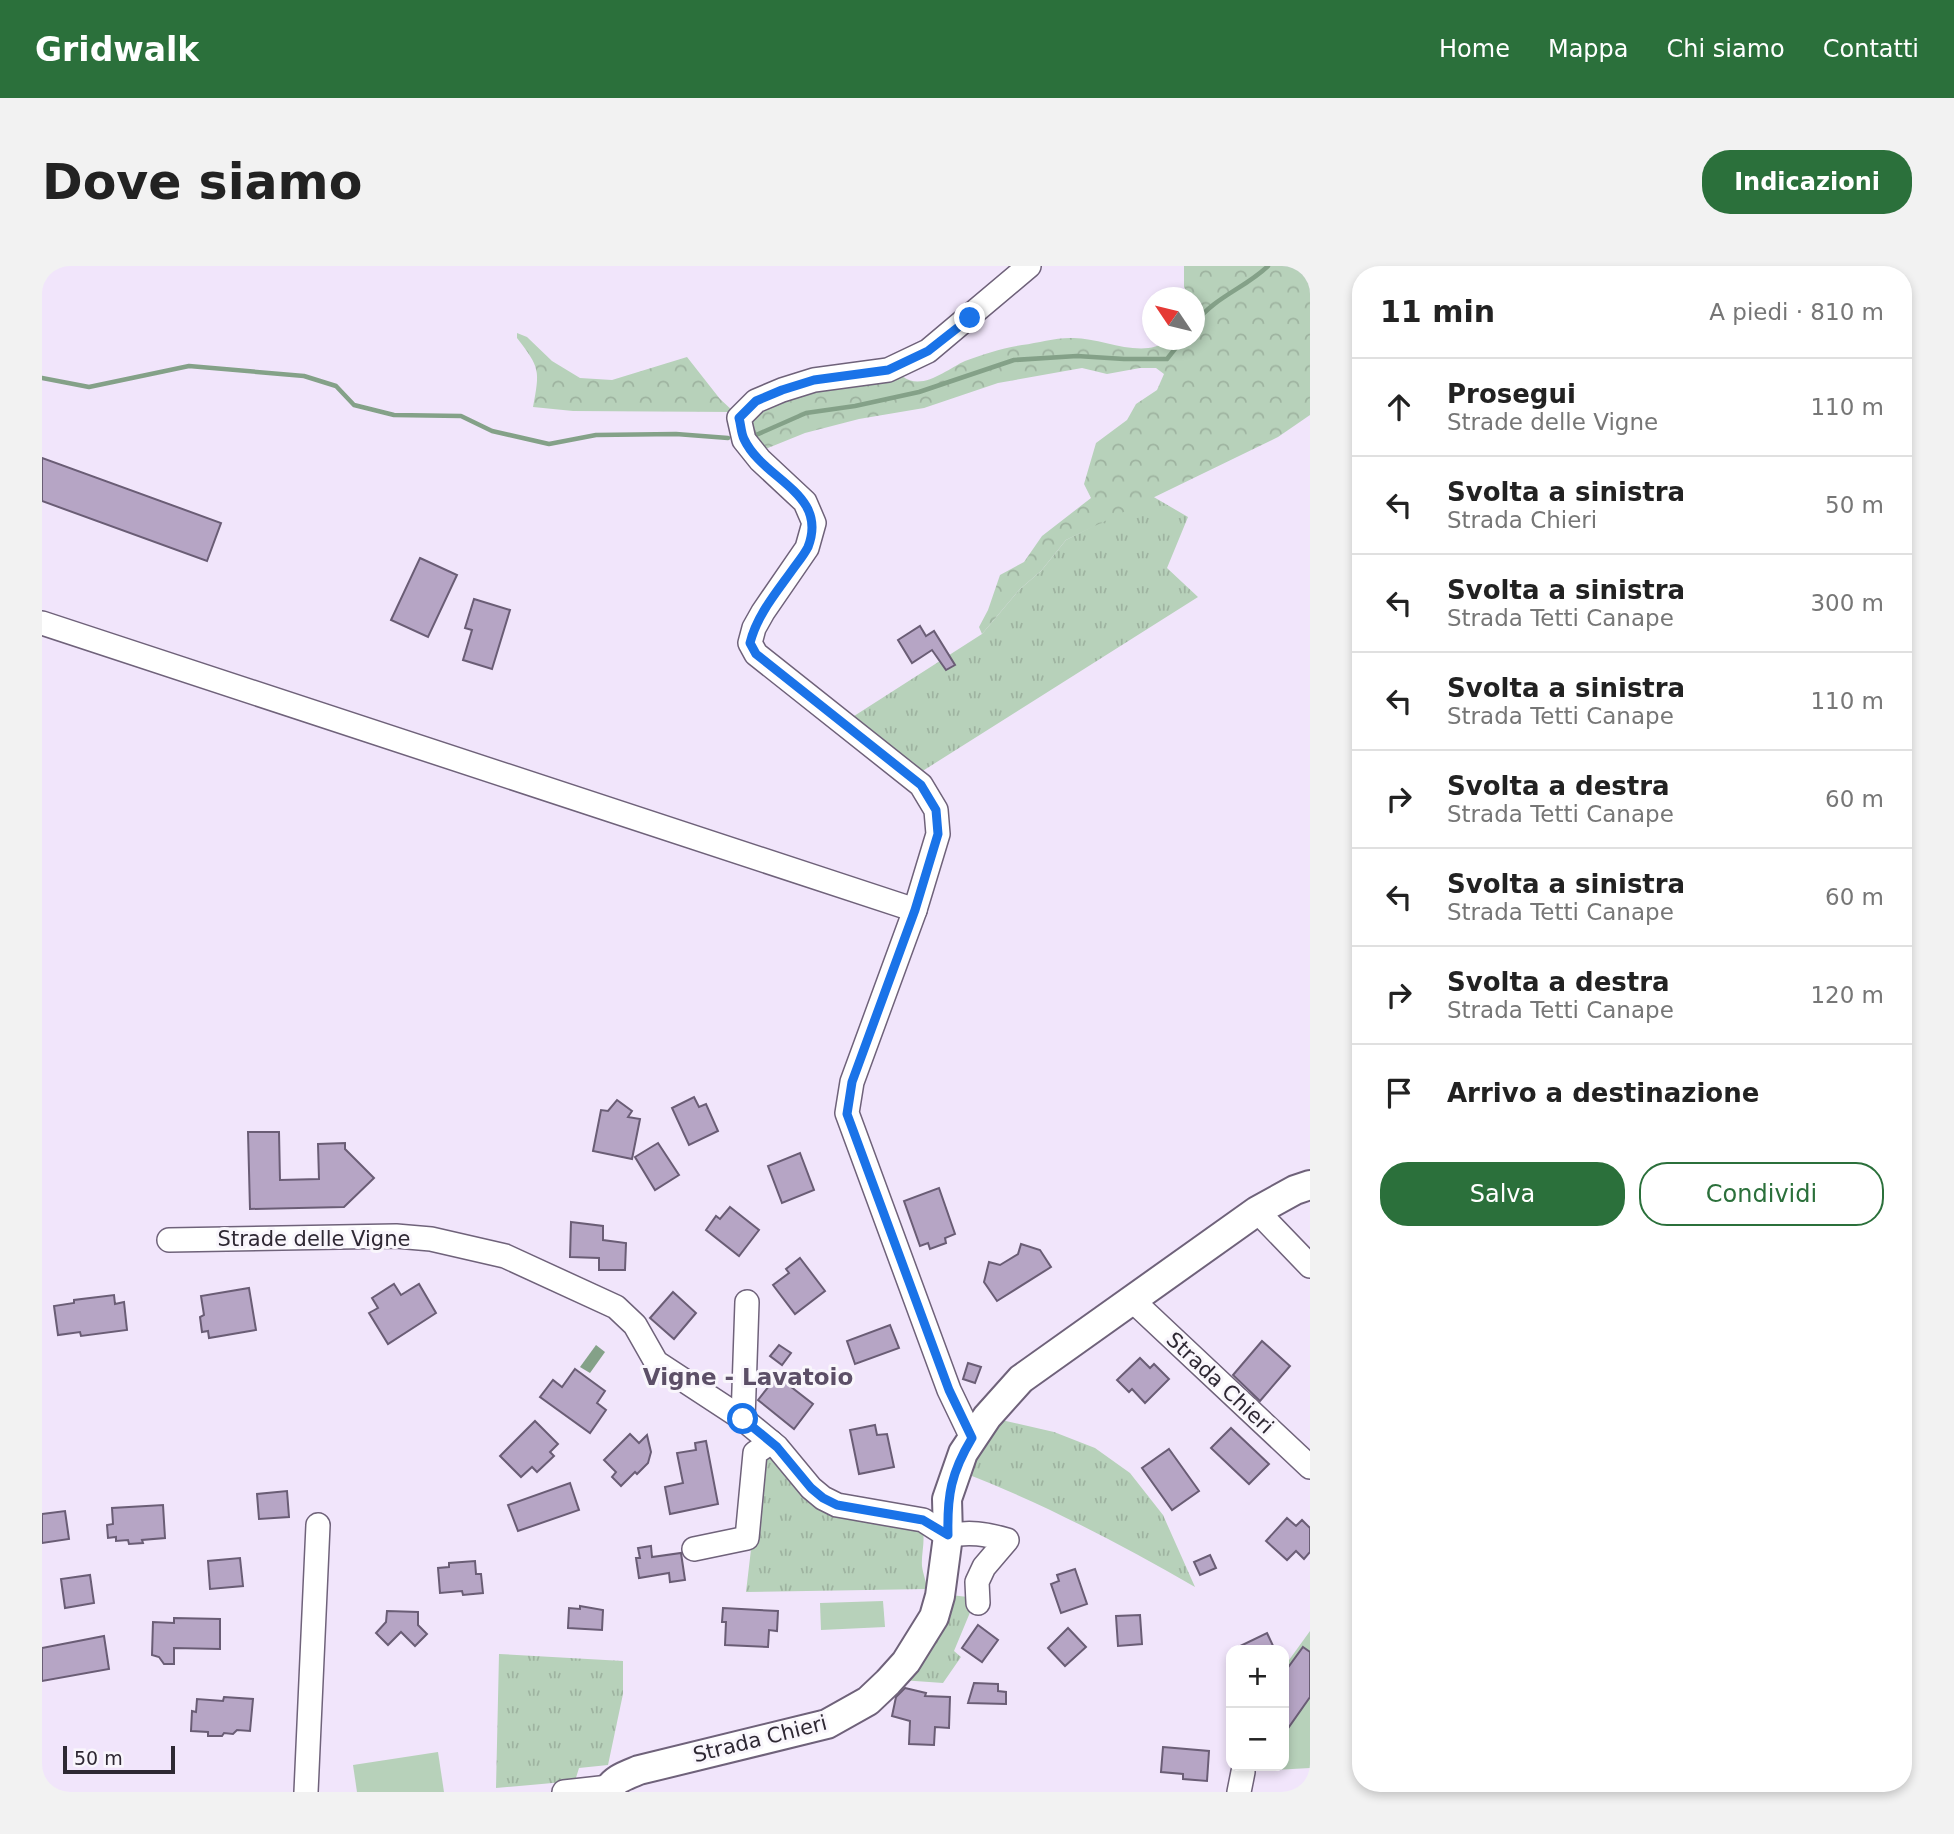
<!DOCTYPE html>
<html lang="it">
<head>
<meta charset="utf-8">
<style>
	body { margin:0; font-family:"DejaVu Sans",sans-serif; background:#f2f2f2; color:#222 }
	.controls { position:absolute; right:21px; bottom:21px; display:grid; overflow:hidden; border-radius:14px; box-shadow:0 4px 10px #0003 }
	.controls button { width:63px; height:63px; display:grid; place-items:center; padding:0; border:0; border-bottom:2px solid #e0e0e0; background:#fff; color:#222; font:35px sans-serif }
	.compass { position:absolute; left:1100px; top:21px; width:63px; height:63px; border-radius:50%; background:#fff; box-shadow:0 4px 10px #0003; rotate:305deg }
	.scale { position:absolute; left:21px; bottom:18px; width:112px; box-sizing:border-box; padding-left:7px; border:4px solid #2e2833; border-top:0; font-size:19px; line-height:24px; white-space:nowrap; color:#2e2833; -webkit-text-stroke:5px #f9f6fc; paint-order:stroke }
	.stop { position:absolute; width:21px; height:21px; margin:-16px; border:5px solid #1a73e8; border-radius:50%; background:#fff }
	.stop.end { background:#1a73e8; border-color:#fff; box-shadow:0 2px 7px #0008 }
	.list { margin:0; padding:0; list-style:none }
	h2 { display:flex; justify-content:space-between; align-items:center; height:91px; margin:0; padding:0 28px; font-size:30px }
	h2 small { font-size:23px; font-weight:400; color:#767676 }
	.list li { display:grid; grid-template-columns:46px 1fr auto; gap:21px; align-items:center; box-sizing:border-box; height:98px; padding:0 28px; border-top:2px solid #e0e0e0 }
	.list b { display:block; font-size:26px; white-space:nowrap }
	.list p { margin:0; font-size:23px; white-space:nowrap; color:#767676 }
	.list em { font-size:23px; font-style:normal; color:#767676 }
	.actions { display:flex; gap:14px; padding:21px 28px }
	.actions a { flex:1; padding:16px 0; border:2px solid #2b703b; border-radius:28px; text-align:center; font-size:24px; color:#2b703b }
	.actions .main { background:#2b703b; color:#fff }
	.icon { flex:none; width:38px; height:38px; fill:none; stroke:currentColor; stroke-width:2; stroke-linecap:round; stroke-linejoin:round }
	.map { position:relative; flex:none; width:1268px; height:1526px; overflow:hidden; border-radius:28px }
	header { display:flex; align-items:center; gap:42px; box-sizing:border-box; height:98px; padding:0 35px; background:#2b703b; color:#fff }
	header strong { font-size:33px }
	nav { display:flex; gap:38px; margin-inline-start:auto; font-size:24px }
	.intro { display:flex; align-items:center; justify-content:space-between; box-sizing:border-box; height:168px; padding:0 42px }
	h1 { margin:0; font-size:49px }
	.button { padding:18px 32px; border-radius:28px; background:#2b703b; color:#fff; font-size:24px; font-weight:700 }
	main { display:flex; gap:42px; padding:0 42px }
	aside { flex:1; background:#fff; border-radius:28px; box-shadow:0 4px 10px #0003 }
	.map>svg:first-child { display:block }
	.grass { fill:url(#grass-tufts) }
	.forest { fill:url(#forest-crowns) }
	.pitch { fill:#b7d1ba }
	.water { fill:#84a188 }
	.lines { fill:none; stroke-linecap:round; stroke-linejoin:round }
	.stream { stroke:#84a188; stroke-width:4.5 }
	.building { fill:#b6a5c5; stroke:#6a5d75; stroke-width:2 }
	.minor-casing { stroke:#6f627a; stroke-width:26 }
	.major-casing { stroke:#6f627a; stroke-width:32 }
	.minor { stroke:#fff; stroke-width:23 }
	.major { stroke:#fff; stroke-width:28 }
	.route { stroke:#1a73e8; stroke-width:9 }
	.labels { text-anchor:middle; stroke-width:6; stroke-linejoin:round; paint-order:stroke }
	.street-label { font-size:21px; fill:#2e2833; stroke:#f9f6fc }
	.neighbourhood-label { font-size:23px; font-weight:bold; fill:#5c4f67; stroke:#f9f6fc }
</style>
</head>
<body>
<header>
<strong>Gridwalk</strong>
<nav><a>Home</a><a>Mappa</a><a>Chi siamo</a><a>Contatti</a></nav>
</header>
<div class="intro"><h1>Dove siamo</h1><a class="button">Indicazioni</a></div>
<main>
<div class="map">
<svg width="1268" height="1526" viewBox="0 0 1268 1526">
	<defs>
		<pattern id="grass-tufts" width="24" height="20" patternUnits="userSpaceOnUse" patternTransform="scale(1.75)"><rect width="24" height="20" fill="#b7d1ba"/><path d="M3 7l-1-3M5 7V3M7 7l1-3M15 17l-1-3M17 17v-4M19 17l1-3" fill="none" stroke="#9eb3a0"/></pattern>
		<pattern id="forest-crowns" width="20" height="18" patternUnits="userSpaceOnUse" patternTransform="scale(1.75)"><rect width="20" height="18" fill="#b7d1ba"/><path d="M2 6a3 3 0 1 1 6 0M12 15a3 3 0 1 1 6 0" fill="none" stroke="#9eb3a0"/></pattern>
	</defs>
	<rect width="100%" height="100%" fill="#f1e5fb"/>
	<!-- grass -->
	<g class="grass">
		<path d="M1110,230L1146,251L1125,302L1156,331L879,506L809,452L940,368L978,323L999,305L1024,274Z"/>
		<path d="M955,1153L1012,1166L1053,1182L1088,1207L1121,1249L1153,1321C1078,1278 1003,1238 922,1207Z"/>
		<path d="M729,1185L770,1229L880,1260C884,1274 879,1287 880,1300C881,1308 884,1314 885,1323L704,1326L720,1190Z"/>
		<path d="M909,1329L934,1332L912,1385L919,1391L901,1417L859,1414Z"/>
		<path d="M457,1388L581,1395V1428L566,1499L537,1502L533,1515L454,1522Z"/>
	</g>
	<!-- forest -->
	<g class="forest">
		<path d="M1142,0H1268V149L1236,171L1024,274L999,305L978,323L940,368L937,361L946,344L958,309L982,296L1000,270L1049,232L1042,218L1054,177L1085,154L1094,138L1115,124L1122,108L1114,102H1098L1065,108L1040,102L956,117L882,142L817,153L763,167L721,184L706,155C725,141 745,128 768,123C798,116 829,118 860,110C880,126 905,103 923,95C941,88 961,82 980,79C996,77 1012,72 1028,72C1058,70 1100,95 1126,74H1153V32L1148,31L1142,21Z"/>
		<path d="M475,67L485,71L510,95L538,112L570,114L645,91L678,133L692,146L531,145L491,141C498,104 498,102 475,72Z"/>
	</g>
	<!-- pitch -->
	<g class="pitch">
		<path d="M841,1335L843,1361L779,1364L778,1337Z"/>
		<path d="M1268,1365V1502L1196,1506V1500H1242V1401Z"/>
		<path d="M396,1486L402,1526H315L311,1499Z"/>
	</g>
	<!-- water -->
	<path class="water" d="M554,1079L563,1086L548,1107L538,1101Z"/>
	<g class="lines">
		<!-- stream -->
		<g class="stream">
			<path d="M1153,57C1173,31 1203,22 1226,0"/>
			<path d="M0,112L47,121L147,100L262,110L294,120L312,139L352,149L419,150L450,165L507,178L554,169L634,168L686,172"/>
			<path d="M714,169L764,147L813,140L877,126L972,94L1035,90L1082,93H1125L1140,74"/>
		</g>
	</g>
	<!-- building -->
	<g class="building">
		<path d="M0,192L179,257L165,295L0,235Z"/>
		<path d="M378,292L415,309L386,371L349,354Z"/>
		<path d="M432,333L468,344L450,403L421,394L430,364L423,362Z"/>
		<path d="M878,360L884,370L892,365L913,399L904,404L890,384L870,397L856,374Z"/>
		<path d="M652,831L657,841L664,838L676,865L647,879L630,842Z"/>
		<path d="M575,834L590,845L586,851L598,853L590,893L551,885L559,844L566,845Z"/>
		<path d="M206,866H237L238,914L277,913L276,878L303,877V883L332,912L302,941L208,943Z"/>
		<path d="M616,877L637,909L613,924L593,891Z"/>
		<path d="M758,887L772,924L740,937L726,900Z"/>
		<path d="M897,922L913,968L903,972L904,977L888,983L886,977L878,980L862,935Z"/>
		<path d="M688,941L717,964L697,990L664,964L674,950L678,953Z"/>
		<path d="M529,956L561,960V974L584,977L583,1004H557V992L528,991Z"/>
		<path d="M979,978L998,984L1009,1001L955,1035L942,1016L947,996L958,999L976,988Z"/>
		<path d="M758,992L783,1025L753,1048L731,1019L747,1007L744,1003Z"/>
		<path d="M352,1018L359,1029L377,1018L394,1047L346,1078L327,1047L336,1042L330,1032Z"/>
		<path d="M207,1022L214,1064L167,1072L166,1065L160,1066L158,1051L162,1049L159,1030Z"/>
		<path d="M631,1026L654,1047L632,1073L608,1052Z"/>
		<path d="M72,1029L73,1038L82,1036L85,1064L39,1070L38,1066L16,1069L12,1040L32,1037V1034Z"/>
		<path d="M848,1059L857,1082L813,1098L805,1075Z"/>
		<path d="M1220,1075L1248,1100L1218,1135L1191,1109Z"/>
		<path d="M737,1079L749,1087L740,1099L728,1090Z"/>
		<path d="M1098,1092L1108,1102L1112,1098L1127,1113L1103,1137L1090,1123L1087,1126L1075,1114Z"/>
		<path d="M926,1097L939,1101L933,1117L921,1113Z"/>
		<path d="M533,1103L563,1125L555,1137L564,1144L548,1167L498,1131L511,1114L520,1121Z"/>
		<path d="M735,1110L771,1138L752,1163L716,1134Z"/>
		<path d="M493,1155L516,1178L508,1186L512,1190L495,1206L490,1201L479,1211L458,1190Z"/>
		<path d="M833,1159L835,1169L845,1168L852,1201L817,1208L808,1164Z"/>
		<path d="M1189,1162L1227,1198L1207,1218L1169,1182Z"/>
		<path d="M588,1168L597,1177L605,1169L609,1186L606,1197L595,1208L593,1206L579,1220L570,1211L574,1206L562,1194Z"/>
		<path d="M664,1175L676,1238L628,1248L623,1221L641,1217L635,1187L654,1184L653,1177Z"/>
		<path d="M1127,1183L1157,1225L1130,1244L1100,1202Z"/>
		<path d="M528,1217L537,1244L476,1265L466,1239Z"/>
		<path d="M245,1225L247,1251L217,1253L215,1228Z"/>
		<path d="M121,1239L123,1272L100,1274L101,1277L87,1278L86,1274L74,1275V1271L66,1272L65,1259L71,1258L70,1242Z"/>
		<path d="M23,1245L27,1273L0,1277V1248Z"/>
		<path d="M1245,1252L1254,1260L1260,1254L1268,1262V1286L1262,1293L1254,1285L1245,1294L1224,1275Z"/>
		<path d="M609,1280L610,1291L639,1287L643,1314L628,1316L627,1307L597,1312L594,1292H598L596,1282Z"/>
		<path d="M1168,1289L1174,1302L1158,1309L1152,1296Z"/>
		<path d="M198,1292L201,1320L168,1323L166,1295Z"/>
		<path d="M433,1295L434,1308H439L441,1327L421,1329L420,1325L398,1327L396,1302L407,1301V1297Z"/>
		<path d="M1033,1303L1045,1338L1019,1347L1009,1318L1017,1315L1015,1309Z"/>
		<path d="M48,1309L52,1337L23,1342L19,1313Z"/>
		<path d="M538,1340L561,1344L560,1364L526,1362L527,1342L538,1343Z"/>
		<path d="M681,1342L736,1345L735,1365L727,1364L726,1381L683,1379L684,1356H680Z"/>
		<path d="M345,1345L376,1346V1359L385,1368L373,1380L359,1366L346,1379L334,1367L344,1356Z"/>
		<path d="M1098,1349L1100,1378L1076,1380L1074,1350Z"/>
		<path d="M132,1352L178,1353V1383L132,1382V1398H122L117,1391L110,1389L111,1356L132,1357Z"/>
		<path d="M936,1359L956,1374L940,1396L920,1382Z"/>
		<path d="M1026,1362L1044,1381L1023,1400L1006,1382Z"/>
		<path d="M1225,1367L1233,1384H1190Z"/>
		<path d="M62,1370L67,1403L0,1415V1382Z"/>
		<path d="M1261,1381L1268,1386V1431L1242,1468V1407Z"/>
		<path d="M932,1417L956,1418V1425L964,1426V1438L926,1437Z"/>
		<path d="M863,1422L884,1427L883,1430L908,1431L907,1462L893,1461L892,1479L867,1478L868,1455L850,1450L854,1431Z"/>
		<path d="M182,1431L211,1433L208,1465L195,1464L191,1468L182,1467L180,1470H166V1466L149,1465L150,1445L154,1446L155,1433L181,1435Z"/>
		<path d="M1121,1481L1167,1485L1165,1515L1141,1513V1508L1119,1506Z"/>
	</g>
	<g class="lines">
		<!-- minor casing -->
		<g class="minor-casing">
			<g id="minor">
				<path d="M0,357L873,644"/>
				<path d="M1215,945L1268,1000"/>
				<path d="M127,974L354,970L389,973L463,990L574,1041L593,1059L614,1096L701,1153L735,1181L769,1222L781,1232L795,1239L881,1254L906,1270C927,1265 944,1268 965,1274L942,1301L935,1316L936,1337"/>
				<path d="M1089,1033L1268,1201"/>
				<path d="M701,1153L705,1036"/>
				<path d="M930,1172L907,1124L805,847L810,816L873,644L896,568L894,544L879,519L714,388L708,377L712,362L721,346L765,282L772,257L763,236L718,194L702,174L697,152L714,135L740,124L772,114L846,104L886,85L987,0"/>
				<path d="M652,1283L705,1272L713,1187L729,1176"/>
				<path d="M264,1526L276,1259"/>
				<path d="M522,1526L567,1521"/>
				<path d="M1197,1526L1201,1506"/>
			</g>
		</g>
		<!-- major casing -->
		<g class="major-casing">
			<path id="major" d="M565,1526C571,1513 585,1509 597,1504L785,1458L826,1435L846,1416L864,1396L892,1351L898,1330L906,1270L905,1233L921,1187L945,1151L979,1113L1215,945L1253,924L1268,919"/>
		</g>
		<!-- minor -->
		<use href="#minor" class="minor"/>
		<!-- major -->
		<use href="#major" class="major"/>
	</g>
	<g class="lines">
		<!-- route -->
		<path class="route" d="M701,1153L735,1181L769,1222L781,1232L795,1239L881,1254L906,1269C905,1229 909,1207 930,1172L907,1124L805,848L810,816L873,644L896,568L894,544L879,519L714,388L708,377C715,349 734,327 751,303C756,296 762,289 766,281C787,227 721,214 702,173C699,167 699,159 697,152L714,135L740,124L772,114L846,104L886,85L928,52"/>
	</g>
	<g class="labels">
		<!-- street labels -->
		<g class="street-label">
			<text x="272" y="980">Strade delle Vigne</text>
			<text transform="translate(1178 1117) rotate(43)" y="7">Strada Chieri</text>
			<text transform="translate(718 1473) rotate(-14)" y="7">Strada Chieri</text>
		</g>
		<!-- neighbourhood labels -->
		<g class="neighbourhood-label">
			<text x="706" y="1119">Vigne - Lavatoio</text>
		</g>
	</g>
</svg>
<div class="controls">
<button>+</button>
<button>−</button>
</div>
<svg class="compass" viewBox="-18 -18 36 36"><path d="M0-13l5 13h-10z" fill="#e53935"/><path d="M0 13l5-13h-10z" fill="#767676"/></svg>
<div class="scale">50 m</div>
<div class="stop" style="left:701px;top:1153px"></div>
<div class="stop end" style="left:928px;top:52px"></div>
</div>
<aside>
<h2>11 min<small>A piedi · 810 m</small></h2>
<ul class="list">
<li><svg class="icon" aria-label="ahead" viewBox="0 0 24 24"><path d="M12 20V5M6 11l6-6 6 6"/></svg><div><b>Prosegui</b><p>Strade delle Vigne</p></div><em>110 m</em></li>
<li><svg class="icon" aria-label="left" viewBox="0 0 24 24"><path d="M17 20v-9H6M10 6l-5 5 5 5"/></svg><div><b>Svolta a sinistra</b><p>Strada Chieri</p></div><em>50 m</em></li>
<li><svg class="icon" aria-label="left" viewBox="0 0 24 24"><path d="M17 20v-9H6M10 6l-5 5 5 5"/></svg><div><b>Svolta a sinistra</b><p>Strada Tetti Canape</p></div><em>300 m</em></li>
<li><svg class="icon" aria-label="left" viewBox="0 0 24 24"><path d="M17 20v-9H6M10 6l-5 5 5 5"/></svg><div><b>Svolta a sinistra</b><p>Strada Tetti Canape</p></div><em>110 m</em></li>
<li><svg class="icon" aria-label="right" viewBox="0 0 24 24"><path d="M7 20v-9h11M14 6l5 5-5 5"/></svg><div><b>Svolta a destra</b><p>Strada Tetti Canape</p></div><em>60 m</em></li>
<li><svg class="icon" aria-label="left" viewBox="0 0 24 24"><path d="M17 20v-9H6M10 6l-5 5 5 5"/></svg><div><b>Svolta a sinistra</b><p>Strada Tetti Canape</p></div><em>60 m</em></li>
<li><svg class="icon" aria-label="right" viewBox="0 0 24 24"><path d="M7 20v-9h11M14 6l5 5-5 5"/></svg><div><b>Svolta a destra</b><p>Strada Tetti Canape</p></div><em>120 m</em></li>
<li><svg class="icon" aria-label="arrive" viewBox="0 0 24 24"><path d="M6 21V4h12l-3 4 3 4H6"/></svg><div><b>Arrivo a destinazione</b></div></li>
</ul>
<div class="actions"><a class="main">Salva</a><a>Condividi</a></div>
</aside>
</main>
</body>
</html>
